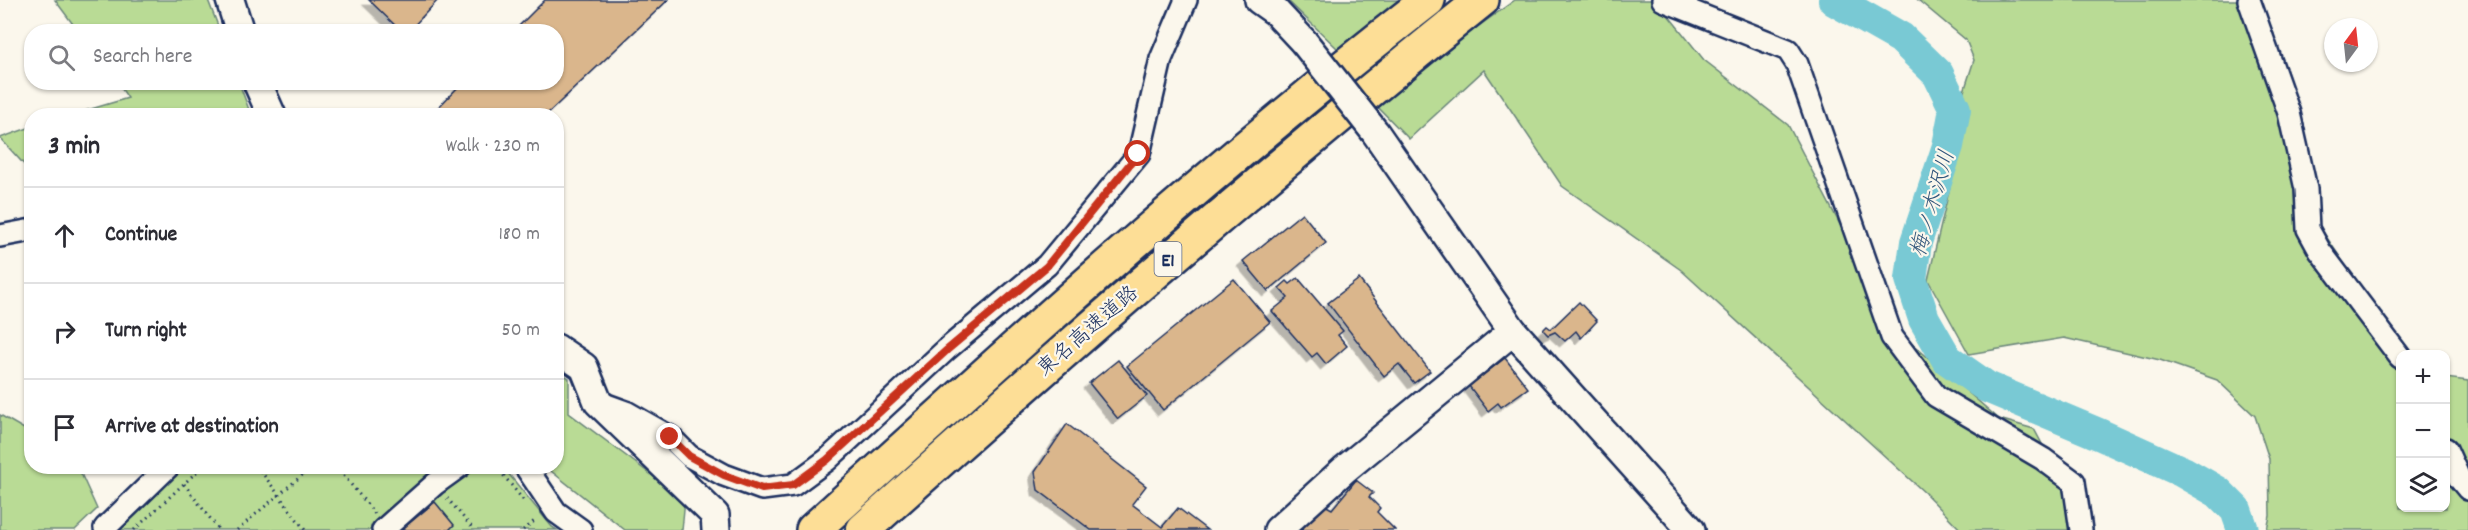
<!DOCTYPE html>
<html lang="en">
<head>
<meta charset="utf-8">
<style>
	body { margin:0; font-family:Dekko,"Klee One",sans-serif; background:#f2f2f3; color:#2b2b33 }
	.controls { position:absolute; right:18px; bottom:18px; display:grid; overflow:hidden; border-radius:12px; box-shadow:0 2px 4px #0004 }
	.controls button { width:54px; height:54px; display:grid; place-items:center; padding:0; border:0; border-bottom:2px solid #e1e1e2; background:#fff; color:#2b2b33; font:30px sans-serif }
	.compass { position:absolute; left:2324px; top:18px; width:54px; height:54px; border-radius:50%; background:#fff; box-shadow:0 2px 4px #0004; rotate:15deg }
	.stop { position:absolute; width:18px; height:18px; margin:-14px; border:4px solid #c8321e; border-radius:50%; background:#fff }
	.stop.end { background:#c8321e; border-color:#fff; box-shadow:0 2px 6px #0008 }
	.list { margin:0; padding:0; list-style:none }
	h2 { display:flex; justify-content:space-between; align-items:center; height:78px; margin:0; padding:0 24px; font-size:26px }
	h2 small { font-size:20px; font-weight:400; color:#7c7c81 }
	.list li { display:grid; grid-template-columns:39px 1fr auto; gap:18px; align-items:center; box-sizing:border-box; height:96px; padding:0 24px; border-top:2px solid #e1e1e2 }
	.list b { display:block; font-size:22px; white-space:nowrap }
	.list em { font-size:20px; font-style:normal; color:#7c7c81 }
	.icon { flex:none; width:33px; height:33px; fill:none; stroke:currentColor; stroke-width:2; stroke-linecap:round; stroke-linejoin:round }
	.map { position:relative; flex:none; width:2468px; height:530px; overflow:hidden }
	.search { position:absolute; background:#fff; box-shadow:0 2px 4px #0004; left:24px; top:24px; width:540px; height:66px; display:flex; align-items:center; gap:15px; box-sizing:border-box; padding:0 21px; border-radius:24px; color:#7c7c81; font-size:22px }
	.panel { position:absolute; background:#fff; box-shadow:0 2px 4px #0004; left:24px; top:108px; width:540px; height:366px; border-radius:24px }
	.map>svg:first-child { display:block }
	.green { fill:#b9db95; stroke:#6a857a; stroke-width:1.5 }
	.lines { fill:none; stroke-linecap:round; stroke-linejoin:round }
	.river { stroke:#79c9d4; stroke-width:32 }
	.building { fill:#dab68c; stroke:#1b2f5e; stroke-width:1.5; filter:url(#shadow) }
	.minor-casing { stroke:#1b2f5e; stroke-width:26 }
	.tertiary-casing { stroke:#1b2f5e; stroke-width:32 }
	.motorway-casing { stroke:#1b2f5e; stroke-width:38 }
	.path { stroke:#1b2f5e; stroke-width:3; stroke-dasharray:1.5 4.5; stroke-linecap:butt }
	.minor { stroke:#fbf7ec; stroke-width:21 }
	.tertiary { stroke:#fbf7ec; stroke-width:27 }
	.motorway { stroke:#fdde96; stroke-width:33 }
	.tertiary-bridge-casing { stroke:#1b2f5e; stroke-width:32; stroke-linecap:butt }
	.tertiary-bridge { stroke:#fbf7ec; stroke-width:27 }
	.route { stroke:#c8321e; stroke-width:8 }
	.labels { text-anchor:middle; stroke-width:4.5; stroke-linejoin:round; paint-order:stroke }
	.shield { fill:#fbf7ec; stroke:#5e6b89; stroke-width:1.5 }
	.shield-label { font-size:20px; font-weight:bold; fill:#1b2f5e }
	.street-label { font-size:21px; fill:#1b2f5e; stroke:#fbf7ec }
	.water-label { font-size:22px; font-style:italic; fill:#32567c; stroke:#fbf7ec }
</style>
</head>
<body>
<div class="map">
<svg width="2468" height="530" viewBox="0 0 2468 530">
	<defs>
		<filter id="shadow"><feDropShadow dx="-5.5" dy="5.5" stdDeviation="0" flood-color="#0004"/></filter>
	</defs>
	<rect width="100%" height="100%" fill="#fbf7ec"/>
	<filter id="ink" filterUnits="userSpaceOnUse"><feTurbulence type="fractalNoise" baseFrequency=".0167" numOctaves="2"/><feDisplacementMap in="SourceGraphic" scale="12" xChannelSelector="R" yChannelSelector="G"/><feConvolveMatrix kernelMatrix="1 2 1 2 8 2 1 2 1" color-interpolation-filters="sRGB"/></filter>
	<g filter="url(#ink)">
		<!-- green -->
		<g class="green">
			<path d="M55,0H208L220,31H78Z"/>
			<path d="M1287,0H1400L1339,50Z"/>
			<path d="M1515,0H1656L1704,60L1788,125L1894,328L1999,419L2034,429L2058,474L2075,530H1961L1925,493L1681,270L1562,186L1484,70L1409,139L1373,102Z"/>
			<path d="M1918,0H2259L2274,34L2307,208L2405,354H2400V508H2446V378L2468,381V530H2267L2270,516L2269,459L2255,416L2217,380L2160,360L2064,338L1969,354L1928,280L1957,157L1960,104L1974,60L1966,40Z"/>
			<path d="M117,82L239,83L251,115H71L128,98Z"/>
			<path d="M31,127H32L31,172L0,138Z"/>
			<path d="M557,371L569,378V413L685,500L682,530H625L546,467L556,466Z"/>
			<path d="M0,415L31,433L32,466L78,467L97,509L75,530H0Z"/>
			<path d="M184,466L503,467L552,527L557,530H102Z"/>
		</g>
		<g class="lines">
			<!-- river -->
			<path class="river" d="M1834,0L1901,38L1938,74L1955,109L1948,146L1916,242L1911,279L1924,319L1947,359L1987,387L2101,435L2183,472L2218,492L2236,510L2243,530"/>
		</g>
		<!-- building -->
		<g class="building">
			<path d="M369,0H438L408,32H402Z"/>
			<path d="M545,0H668L545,116H430L463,82H556V32H513Z"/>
			<path d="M1302,213L1326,243L1268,291L1243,261Z"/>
			<path d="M1298,278L1343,331L1338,335L1347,346L1326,364L1317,353L1312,357L1272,311L1288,298L1279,288L1287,281L1290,284Z"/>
			<path d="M1234,279L1270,322L1163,410L1127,366Z"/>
			<path d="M1359,279L1430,371L1414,383L1399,364L1384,376L1328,303Z"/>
			<path d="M1579,302L1597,321L1581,338L1576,331L1565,341L1555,332L1548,335L1543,330L1547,326L1551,329Z"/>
			<path d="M1505,358L1528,388L1501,407L1498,403L1488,411L1469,386Z"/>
			<path d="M1118,360L1147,396L1118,419L1089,383Z"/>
			<path d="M1067,424L1146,486L1132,504L1162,527L1178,508L1207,530H1091L1038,490L1035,472Z"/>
			<path d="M1356,480L1373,493L1369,497L1380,508L1377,512L1395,530H1301L1323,504L1332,509Z"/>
			<path d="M435,502L454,525L449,530H401Z"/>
		</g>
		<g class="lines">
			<!-- minor casing -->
			<g class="minor-casing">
				<g id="minor">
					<path d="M1663,0L1788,50L1797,64L1892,337L1936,396L2043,459L2074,482L2081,530"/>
					<path d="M2249,0L2289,113L2306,189L2308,229L2320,251L2400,357"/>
					<path d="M0,236L32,230"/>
					<path d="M604,404L626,412L670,437L689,456L724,475L762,489L793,485L827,460L947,349L1047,265L1139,154L1161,59L1186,0"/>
					<path d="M2446,449L2459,478L2468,489"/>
					<path d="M525,466L556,512L581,530"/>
					<path d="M106,530L105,528L169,466"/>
					<path d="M383,530L435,484L460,466"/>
				</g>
			</g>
			<!-- tertiary casing -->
			<g class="tertiary-casing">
				<g id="tertiary">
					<path d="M230,0L240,32"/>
					<path d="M1259,0L1276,12L1304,42"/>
					<path d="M257,82L272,116"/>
					<path d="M1375,132L1513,331L1691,530"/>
					<path d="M556,348L584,367L598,402L715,515L716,530"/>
					<path d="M1278,530L1345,469L1513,331"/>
				</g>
			</g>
			<!-- motorway casing -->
			<g class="motorway-casing">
				<g id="motorway">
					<path d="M813,530C1013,348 1214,166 1428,0"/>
					<path d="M863,530C1065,348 1270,170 1482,0"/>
				</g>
			</g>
			<!-- path -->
			<g class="path">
				<path d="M257,466L305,530"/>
				<path d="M336,466L375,514"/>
				<path d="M496,466L524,501"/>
				<path d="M184,484L219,530"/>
				<path d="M447,498L474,530"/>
				<path d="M134,530L203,466"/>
				<path d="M237,530L313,466"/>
				<path d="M523,530L537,519"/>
			</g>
			<!-- minor -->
			<use href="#minor" class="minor"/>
			<!-- tertiary -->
			<use href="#tertiary" class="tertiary"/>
			<!-- motorway -->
			<use href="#motorway" class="motorway"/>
			<!-- tertiary-bridge casing -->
			<g class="tertiary-bridge-casing">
				<path id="tertiary-bridge" d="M1304,42L1375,132"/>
			</g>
			<!-- tertiary-bridge -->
			<use href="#tertiary-bridge" class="tertiary-bridge"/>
		</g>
	</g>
	<g class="lines" filter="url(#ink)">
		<!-- route -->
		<path class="route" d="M670,437L689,456L724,475L762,489L793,485L827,460L947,350L1047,266L1138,154"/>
	</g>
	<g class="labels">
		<!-- shield labels -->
		<rect class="shield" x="1154.5" y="242" width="27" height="34" rx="4.5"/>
		<g class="shield-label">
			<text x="1168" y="266">E1</text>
		</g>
		<!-- street labels -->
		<g class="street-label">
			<text transform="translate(1087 330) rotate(-41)" y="7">東名高速道路</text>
		</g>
		<!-- water labels -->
		<g class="water-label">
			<text transform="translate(1931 203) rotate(-74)" y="8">梅ノ木沢川</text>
		</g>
	</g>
</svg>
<div class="controls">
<button>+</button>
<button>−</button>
<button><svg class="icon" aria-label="layers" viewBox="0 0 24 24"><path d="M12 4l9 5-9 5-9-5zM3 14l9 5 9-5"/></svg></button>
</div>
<svg class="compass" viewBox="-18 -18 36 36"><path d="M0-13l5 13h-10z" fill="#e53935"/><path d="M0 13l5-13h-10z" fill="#7c7c81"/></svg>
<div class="stop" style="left:1138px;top:154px"></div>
<div class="stop end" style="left:670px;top:437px"></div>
<div class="search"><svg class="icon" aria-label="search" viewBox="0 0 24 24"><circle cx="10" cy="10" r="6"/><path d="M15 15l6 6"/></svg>Search here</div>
<section class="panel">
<h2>3 min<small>Walk · 230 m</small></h2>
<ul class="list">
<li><svg class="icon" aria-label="ahead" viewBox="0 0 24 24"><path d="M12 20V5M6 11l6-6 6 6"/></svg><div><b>Continue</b></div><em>180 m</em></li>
<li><svg class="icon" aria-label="right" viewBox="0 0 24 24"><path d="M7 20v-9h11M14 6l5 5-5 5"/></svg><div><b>Turn right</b></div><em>50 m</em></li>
<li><svg class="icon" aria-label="arrive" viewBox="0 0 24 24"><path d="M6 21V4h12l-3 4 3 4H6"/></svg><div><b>Arrive at destination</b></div></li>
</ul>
</section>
</div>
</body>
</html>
